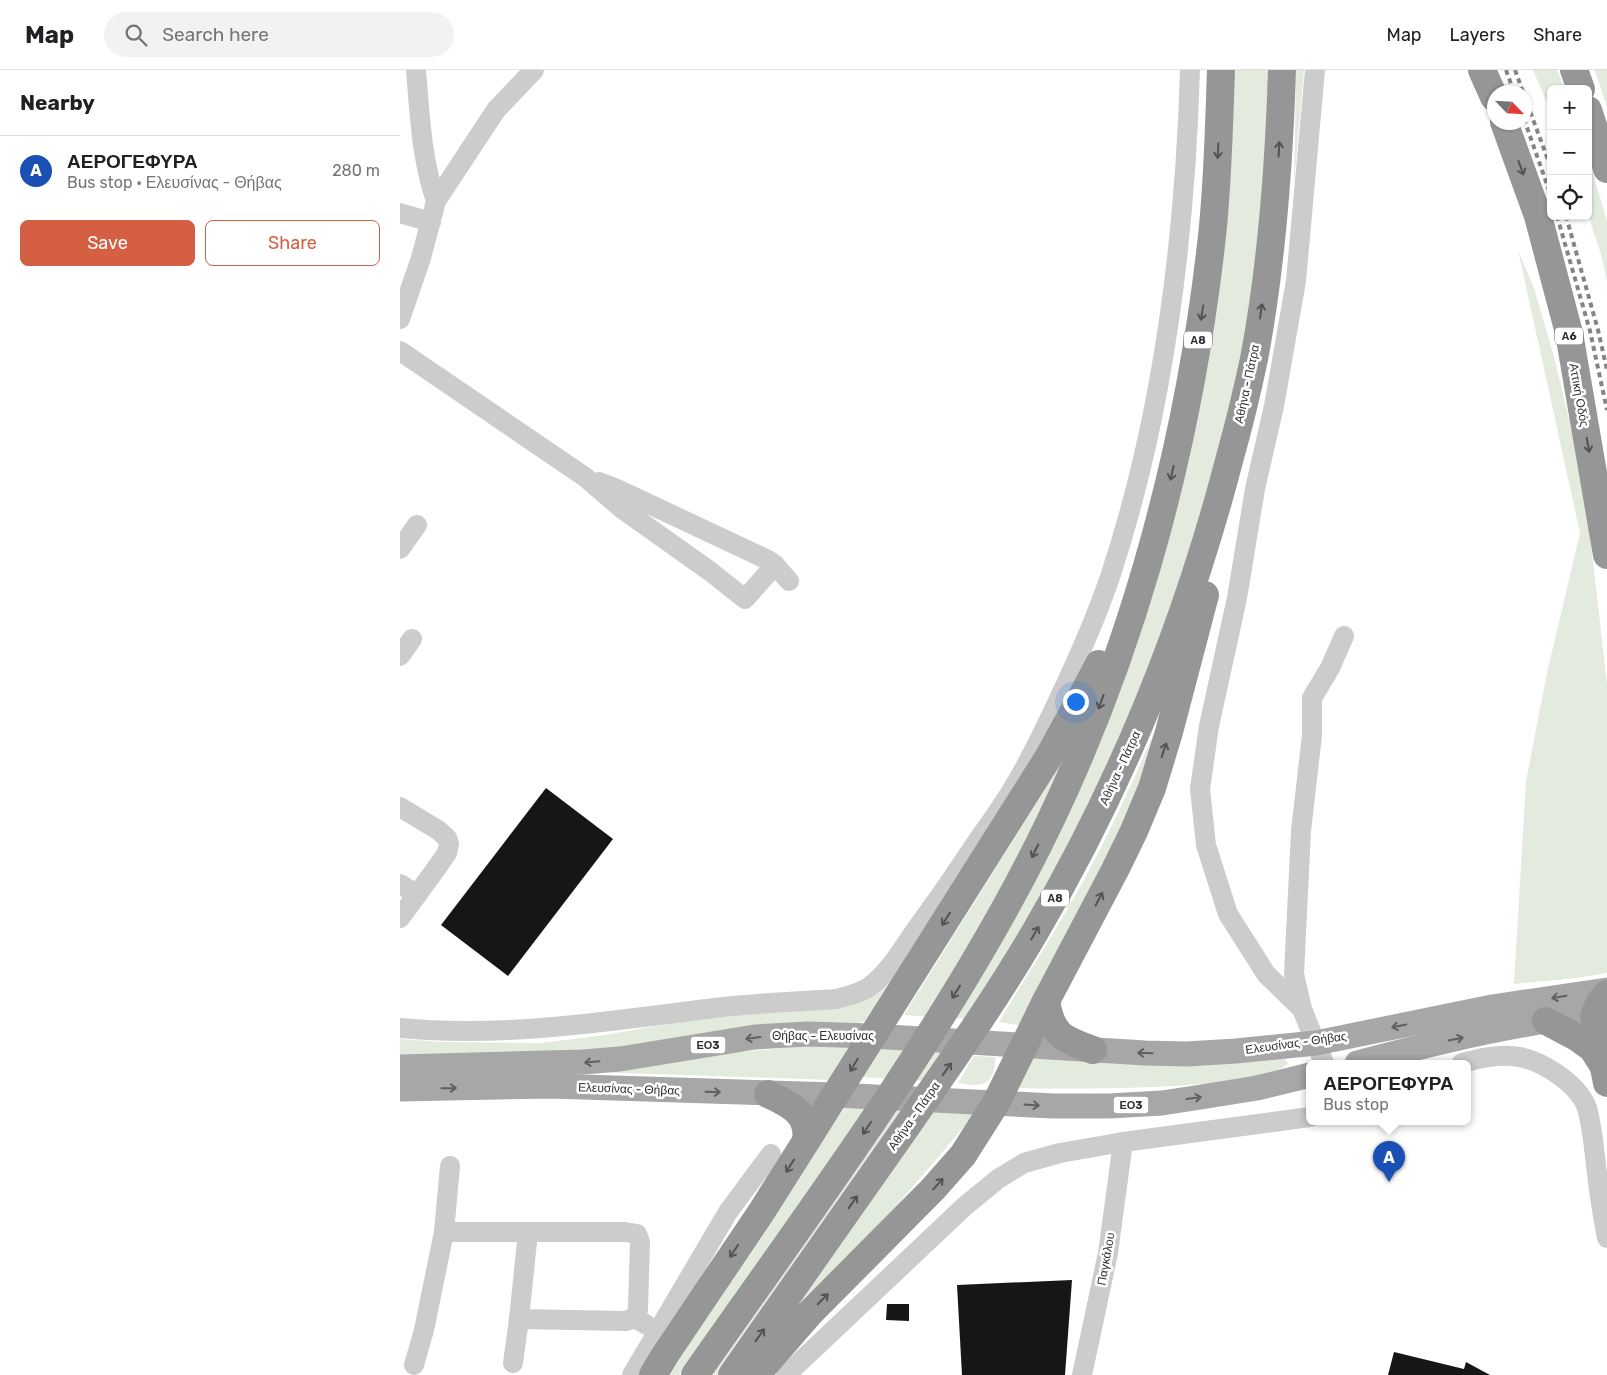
<!DOCTYPE html>
<html lang="en">
<head>
<meta charset="utf-8">
<style>
	body { margin:0; font-family:Rubik,sans-serif; background:#f2f2f2; color:#202124 }
	.controls { position:absolute; right:15px; top:15px; display:grid; overflow:hidden; border-radius:8px; box-shadow:0 1px 4px #0004 }
	.controls button { width:45px; height:45px; display:grid; place-items:center; padding:0; border:0; border-bottom:1px solid #e0e0e0; background:#fff; color:#202124; font:25px sans-serif }
	.compass { position:absolute; left:1087px; top:15px; width:45px; height:45px; border-radius:50%; background:#fff; box-shadow:0 1px 4px #0004; rotate:115deg }
	.you { position:absolute; left:675px; top:631px; width:18px; height:18px; margin:-12px; border:4px solid #fff; border-radius:50%; background:#1a73e8; box-shadow:0 0 0 8px #1a73e833 }
	.badge { display:grid; place-items:center; width:32px; height:32px; border-radius:50%; background:#d45f43; color:#fff; font-size:16px; font-weight:700 }
	.pin { position:absolute; translate:-50% -41px; filter:drop-shadow(0 1px 2px #0008) }
	.pin::after { content:''; position:absolute; top:26px; width:18px; height:15px; background:inherit; clip-path:polygon(0 0,100% 0,50% 100%) }
	.popup { position:absolute; left:906px; top:990px; width:165px; height:65px; box-sizing:border-box; display:grid; place-content:center; border-radius:8px; background:#fff; filter:drop-shadow(0 1px 4px #0005); font-size:16px; white-space:nowrap; color:#757577 }
	.popup b { font-size:19px; color:#202124 }
	.popup::after { content:''; position:absolute; left:50%; top:100%; margin-left:-10px; border:10px solid transparent; border-top-color:#fff }
	.list { margin:0; padding:0; list-style:none }
	h2 { display:flex; justify-content:space-between; align-items:center; height:65px; margin:0; padding:0 20px; font-size:21px }
	h2 small { font-size:16px; font-weight:400; color:#757577 }
	.list li { display:grid; grid-template-columns:32px 1fr auto; gap:15px; align-items:center; box-sizing:border-box; height:70px; padding:0 20px; border-top:1px solid #e0e0e0 }
	.list b { display:block; font-size:19px; white-space:nowrap }
	.list p { margin:0; font-size:16px; white-space:nowrap; color:#757577 }
	.list em { font-size:16px; font-style:normal; color:#757577 }
	.actions { display:flex; gap:10px; padding:15px 20px }
	.actions a { flex:1; padding:11px 0; border:1px solid #d45f43; border-radius:8px; text-align:center; font-size:18px; color:#d45f43 }
	.actions .main { background:#d45f43; color:#fff }
	.icon { flex:none; width:28px; height:28px; fill:none; stroke:currentColor; stroke-width:2; stroke-linecap:round; stroke-linejoin:round }
	.map { position:relative; flex:none; width:1207px; height:1305px; overflow:hidden }
	header { display:flex; align-items:center; gap:30px; box-sizing:border-box; height:70px; padding:0 25px; background:#fff; border-bottom:1px solid #e0e0e0 }
	header strong { font-size:24px }
	nav { display:flex; gap:28px; margin-inline-start:auto; font-size:18px }
	.search { width:350px; height:45px; background:#f2f2f2; display:flex; align-items:center; gap:12px; box-sizing:border-box; padding:0 18px; border-radius:28px; color:#757577; font-size:19px }
	main { display:flex }
	aside { flex:1; background:#fff }
	.map>svg:first-child { display:block }
	.green { fill:#e2ebde }
	.building { fill:#161616 }
	.lines { fill:none; stroke-linecap:round; stroke-linejoin:round }
	.minor { stroke:#ccc; stroke-width:20 }
	.major { stroke:#a7a7a7; stroke-width:25 }
	.highway { stroke:#969696; stroke-width:28 }
	.rail { stroke:#848484; stroke-width:4; stroke-dasharray:5 4; stroke-linecap:butt }
	.oneway { stroke:#535353 }
	.oneway2 { stroke:#5f5f5f }
	.labels { text-anchor:middle; stroke-width:5; stroke-linejoin:round; paint-order:stroke }
	.shield { fill:#fff; stroke:#6d6d6d; stroke-width:1 }
	.shield-label { font-size:11px; font-weight:bold; fill:#2f2f2f }
	.street-label { font-size:12px; fill:#2f2f2f; stroke:#fff }
</style>
</head>
<body>
<header>
<strong>Map</strong>
<div class="search"><svg class="icon" aria-label="search" viewBox="0 0 24 24"><circle cx="10" cy="10" r="6"/><path d="M15 15l6 6"/></svg>Search here</div>
<nav><a>Map</a><a>Layers</a><a>Share</a></nav>
</header>
<main>
<aside>
<h2>Nearby<small></small></h2>
<ul class="list">
<li><span class="badge" style="background:#1a4fb4">A</span><div><b>ΑΕΡΟΓΕΦΥΡΑ</b><p>Bus stop · Ελευσίνας - Θήβας</p></div><em>280 m</em></li>
</ul>
<div class="actions"><a class="main">Save</a><a>Share</a></div>
</aside>
<div class="map">
<svg width="1207" height="1305" viewBox="0 0 1207 1305">
	<rect width="100%" height="100%" fill="#fff"/>
	<!-- green -->
	<g class="green">
		<path d="M830,0H872L868,100L844,287L782,515L691,736L569,949L551,948L754,505Z"/>
		<path d="M896,0H904L894,115L896,5Z"/>
		<path d="M1133,0H1157L1165,19H1151V42Z"/>
		<path d="M1194,0H1207V37L1196,4Z"/>
		<path d="M1188,87L1207,151V211L1201,184L1188,145Z"/>
		<path d="M1118,180L1134,218L1154,287L1176,378L1190,466L1207,614V903L1176,908L1114,914L1126,711L1147,603L1180,463Z"/>
		<path d="M763,643L746,716L625,956L599,952C628,904 658,857 685,808C714,755 738,699 763,643Z"/>
		<path d="M664,689L596,832L530,947L504,945Z"/>
		<path d="M576,789L475,944L466,951L457,953L225,982L0,986V969L40,972L141,973L205,965L272,953L318,942L442,937L464,931L482,919Z"/>
		<path d="M434,976H449L433,1010L195,1002L328,983L396,977Z"/>
		<path d="M481,977L512,979L492,1009L462,1007Z"/>
		<path d="M531,979L548,980L527,1011L511,1010Z"/>
		<path d="M574,986L595,987C596,997 593,1011 582,1014C575,1016 565,1014 558,1013Z"/>
		<path d="M630,987H877L885,989L888,993C866,1022 658,1019 617,1018Z"/>
		<path d="M448,1033L474,1035L279,1305H264Z"/>
		<path d="M499,1037H505L317,1305H311Z"/>
		<path d="M580,1038L445,1196L375,1268L536,1039Z"/>
	</g>
	<!-- building -->
	<g class="building">
		<path d="M146,718L213,769L108,906L41,855Z"/>
		<path d="M672,1210L665,1305H562L557,1215Z"/>
		<path d="M487,1234H509V1251L486,1250Z"/>
		<path d="M994,1282L1064,1299L1066,1292L1090,1305H988Z"/>
	</g>
	<g class="lines">
		<!-- minor -->
		<g class="minor">
			<path d="M16,0C20,46 21,87 36,131"/>
			<path d="M0,143L31,152"/>
			<path d="M0,249L21,188L36,131L96,40L134,0"/>
			<path d="M0,281L185,407L221,438L311,502L345,529L375,495L389,511"/>
			<path d="M199,412L215,418L368,490L375,495"/>
			<path d="M0,479L17,455"/>
			<path d="M0,586L12,569"/>
			<path d="M0,737L38,760L47,768L49,774L47,783L38,796L0,848"/>
			<path d="M0,814L17,825"/>
			<path d="M902,939L866,904L828,844L806,775L800,719L809,656L837,528L855,419L874,336L896,211L915,0"/>
			<path d="M0,958C105,968 210,951 314,938C354,933 395,932 436,929C447,926 459,924 469,917C487,904 500,883 512,865C522,851 532,837 542,823C556,803 569,783 583,763C593,749 603,735 612,720C629,692 643,663 657,633C677,591 696,549 711,504C764,342 785,171 790,0"/>
			<path d="M924,993L902,939L894,904L901,761L912,665V628L930,598L944,566"/>
			<path d="M1062,993C1078,989 1093,985 1111,986C1138,987 1178,1013 1187,1038C1193,1059 1194,1082 1197,1103C1199,1125 1203,1146 1207,1168"/>
			<path d="M44,1162L50,1096"/>
			<path d="M128,1162L119,1249L226,1251L235,1248L247,1255"/>
			<path d="M113,1293L119,1249"/>
			<path d="M14,1295L24,1260L44,1162H225L237,1164L240,1172L238,1239L235,1248"/>
			<path d="M232,1305L328,1142L371,1084"/>
			<path d="M386,1305L565,1136L598,1109L624,1093L660,1083L723,1072L910,1047"/>
			<path d="M682,1305L708,1183L723,1072"/>
		</g>
		<!-- major -->
		<g class="major">
			<path d="M957,993C1019,977 1082,961 1146,951C1166,948 1187,947 1207,944"/>
			<path d="M0,997L183,992L220,989L355,967L408,964L472,966L745,983L787,984L836,981L916,973L1092,937L1207,920"/>
			<path d="M0,1019L151,1016L436,1025L653,1036H709L762,1033L801,1027L857,1018L910,1005"/>
		</g>
		<!-- highway -->
		<g class="highway">
			<path d="M1082,0L1094,27"/>
			<path d="M1174,0L1181,19"/>
			<path d="M1188,40L1207,99"/>
			<path d="M1104,52L1138,146L1169,263L1207,485"/>
			<path d="M1207,924L1200,932L1194,946L1207,1013"/>
			<path d="M646,931C652,966 663,969 693,980"/>
			<path d="M1146,951L1178,968L1192,978L1203,995"/>
			<path d="M368,1024C389,1034 410,1043 406,1071"/>
			<path d="M253,1305L265,1285L362,1141L648,688L681,628L699,594"/>
			<path d="M295,1305C409,1142 530,981 623,805C727,608 788,386 812,166C818,111 819,55 821,0"/>
			<path d="M332,1305C390,1222 449,1139 507,1056C551,992 596,929 635,862C722,714 787,553 830,387C839,355 847,322 854,289C872,194 879,96 882,0"/>
			<path d="M356,1305L409,1244L533,1119L563,1085L596,1033L646,931L715,800L734,761L752,718L769,662L805,525"/>
		</g>
		<!-- rail -->
		<g class="rail">
			<path d="M1106,0L1114,22"/>
			<path d="M1115,0L1123,22"/>
			<path d="M1124,25L1151,98"/>
			<path d="M1124,49L1151,126"/>
			<path d="M1157,146L1190,261L1207,340"/>
			<path d="M1166,146L1198,260L1207,300"/>
		</g>
	</g>
	<!-- one-way arrows -->
	<defs><path id="oneway-shaft" d="M-6 0H5M1.5-3L5.5 0L1.5 3" fill="none" stroke-width="1.6" stroke-linecap="round" stroke-linejoin="round" transform="scale(1.25)"/></defs>
	<g class="oneway">
		<use href="#oneway-shaft" transform="translate(879 79) rotate(-87)"/>
		<use href="#oneway-shaft" transform="translate(818 81) rotate(93)"/>
		<use href="#oneway-shaft" transform="translate(1121 98) rotate(70)"/>
		<use href="#oneway-shaft" transform="translate(861 241) rotate(-82)"/>
		<use href="#oneway-shaft" transform="translate(802 243) rotate(99)"/>
		<use href="#oneway-shaft" transform="translate(1188 375) rotate(80)"/>
		<use href="#oneway-shaft" transform="translate(772 403) rotate(103)"/>
		<use href="#oneway-shaft" transform="translate(701 632) rotate(110)"/>
		<use href="#oneway-shaft" transform="translate(764 680) rotate(-72)"/>
		<use href="#oneway-shaft" transform="translate(635 781) rotate(117)"/>
		<use href="#oneway-shaft" transform="translate(699 829) rotate(-62)"/>
		<use href="#oneway-shaft" transform="translate(546 849) rotate(122)"/>
		<use href="#oneway-shaft" transform="translate(635 863) rotate(-60)"/>
		<use href="#oneway-shaft" transform="translate(556 922) rotate(122)"/>
		<use href="#oneway-shaft" transform="translate(454 995) rotate(121)"/>
		<use href="#oneway-shaft" transform="translate(547 999) rotate(-55)"/>
		<use href="#oneway-shaft" transform="translate(467 1058) rotate(124)"/>
		<use href="#oneway-shaft" transform="translate(390 1096) rotate(122)"/>
		<use href="#oneway-shaft" transform="translate(538 1114) rotate(-48)"/>
		<use href="#oneway-shaft" transform="translate(453 1132) rotate(-55)"/>
		<use href="#oneway-shaft" transform="translate(334 1181) rotate(124)"/>
		<use href="#oneway-shaft" transform="translate(423 1229) rotate(-45)"/>
		<use href="#oneway-shaft" transform="translate(360 1265) rotate(-55)"/>
	</g>
	<g class="oneway2">
		<use href="#oneway-shaft" transform="translate(1159 927) rotate(171)"/>
		<use href="#oneway-shaft" transform="translate(999 956) rotate(168)"/>
		<use href="#oneway-shaft" transform="translate(353 968) rotate(172)"/>
		<use href="#oneway-shaft" transform="translate(1056 969) rotate(-12)"/>
		<use href="#oneway-shaft" transform="translate(745 983) rotate(-178)"/>
		<use href="#oneway-shaft" transform="translate(192 992) rotate(175)"/>
		<use href="#oneway-shaft" transform="translate(49 1018) rotate(-1)"/>
		<use href="#oneway-shaft" transform="translate(313 1022) rotate(2)"/>
		<use href="#oneway-shaft" transform="translate(794 1028) rotate(-8)"/>
		<use href="#oneway-shaft" transform="translate(632 1035) rotate(4)"/>
	</g>
	<g class="labels">
		<!-- shield labels -->
		<g class="shield">
			<rect x="1155" y="257.5" width="28" height="17" rx="4"/>
			<rect x="784" y="261.5" width="28" height="17" rx="4"/>
			<rect x="641" y="819.5" width="28" height="17" rx="4"/>
			<rect x="290.5" y="966.5" width="35" height="17" rx="4"/>
			<rect x="713.5" y="1026.5" width="35" height="17" rx="4"/>
		</g>
		<g class="shield-label">
			<text x="1169" y="270">Α6</text>
			<text x="798" y="274">Α8</text>
			<text x="655" y="832">Α8</text>
			<text x="308" y="979">ΕΟ3</text>
			<text x="731" y="1039">ΕΟ3</text>
		</g>
		<!-- street labels -->
		<g class="street-label">
			<text transform="translate(847 314) rotate(-78)" y="4">Αθήνα - Πάτρα</text>
			<text transform="translate(1179 325) rotate(80)" y="4">Αττική Οδός</text>
			<text transform="translate(720 698) rotate(-65)" y="4">Αθήνα - Πάτρα</text>
			<text x="423" y="970">Θήβας - Ελευσίνας</text>
			<text transform="translate(896 973) rotate(-8)" y="4">Ελευσίνας - Θήβας</text>
			<text transform="translate(229 1019) rotate(2)" y="4">Ελευσίνας - Θήβας</text>
			<text transform="translate(514 1046) rotate(-55)" y="4">Αθήνα - Πάτρα</text>
			<text transform="translate(706 1189) rotate(-80)" y="4">Παγκάλου</text>
		</g>
	</g>
</svg>
<div class="controls">
<button>+</button>
<button>−</button>
<button><svg class="icon" aria-label="locate" viewBox="0 0 24 24"><circle cx="12" cy="12" r="6"/><path d="M12 2v4M12 18v4M2 12h4M18 12h4"/></svg></button>
</div>
<svg class="compass" viewBox="-18 -18 36 36"><path d="M0-13l5 13h-10z" fill="#e53935"/><path d="M0 13l5-13h-10z" fill="#757577"/></svg>
<div class="you"></div>
<div class="pin badge" style="left:989px;top:1112px;background:#1a4fb4">A</div>
<div class="popup"><b>ΑΕΡΟΓΕΦΥΡΑ</b>Bus stop</div>
</div>
</main>
</body>
</html>
